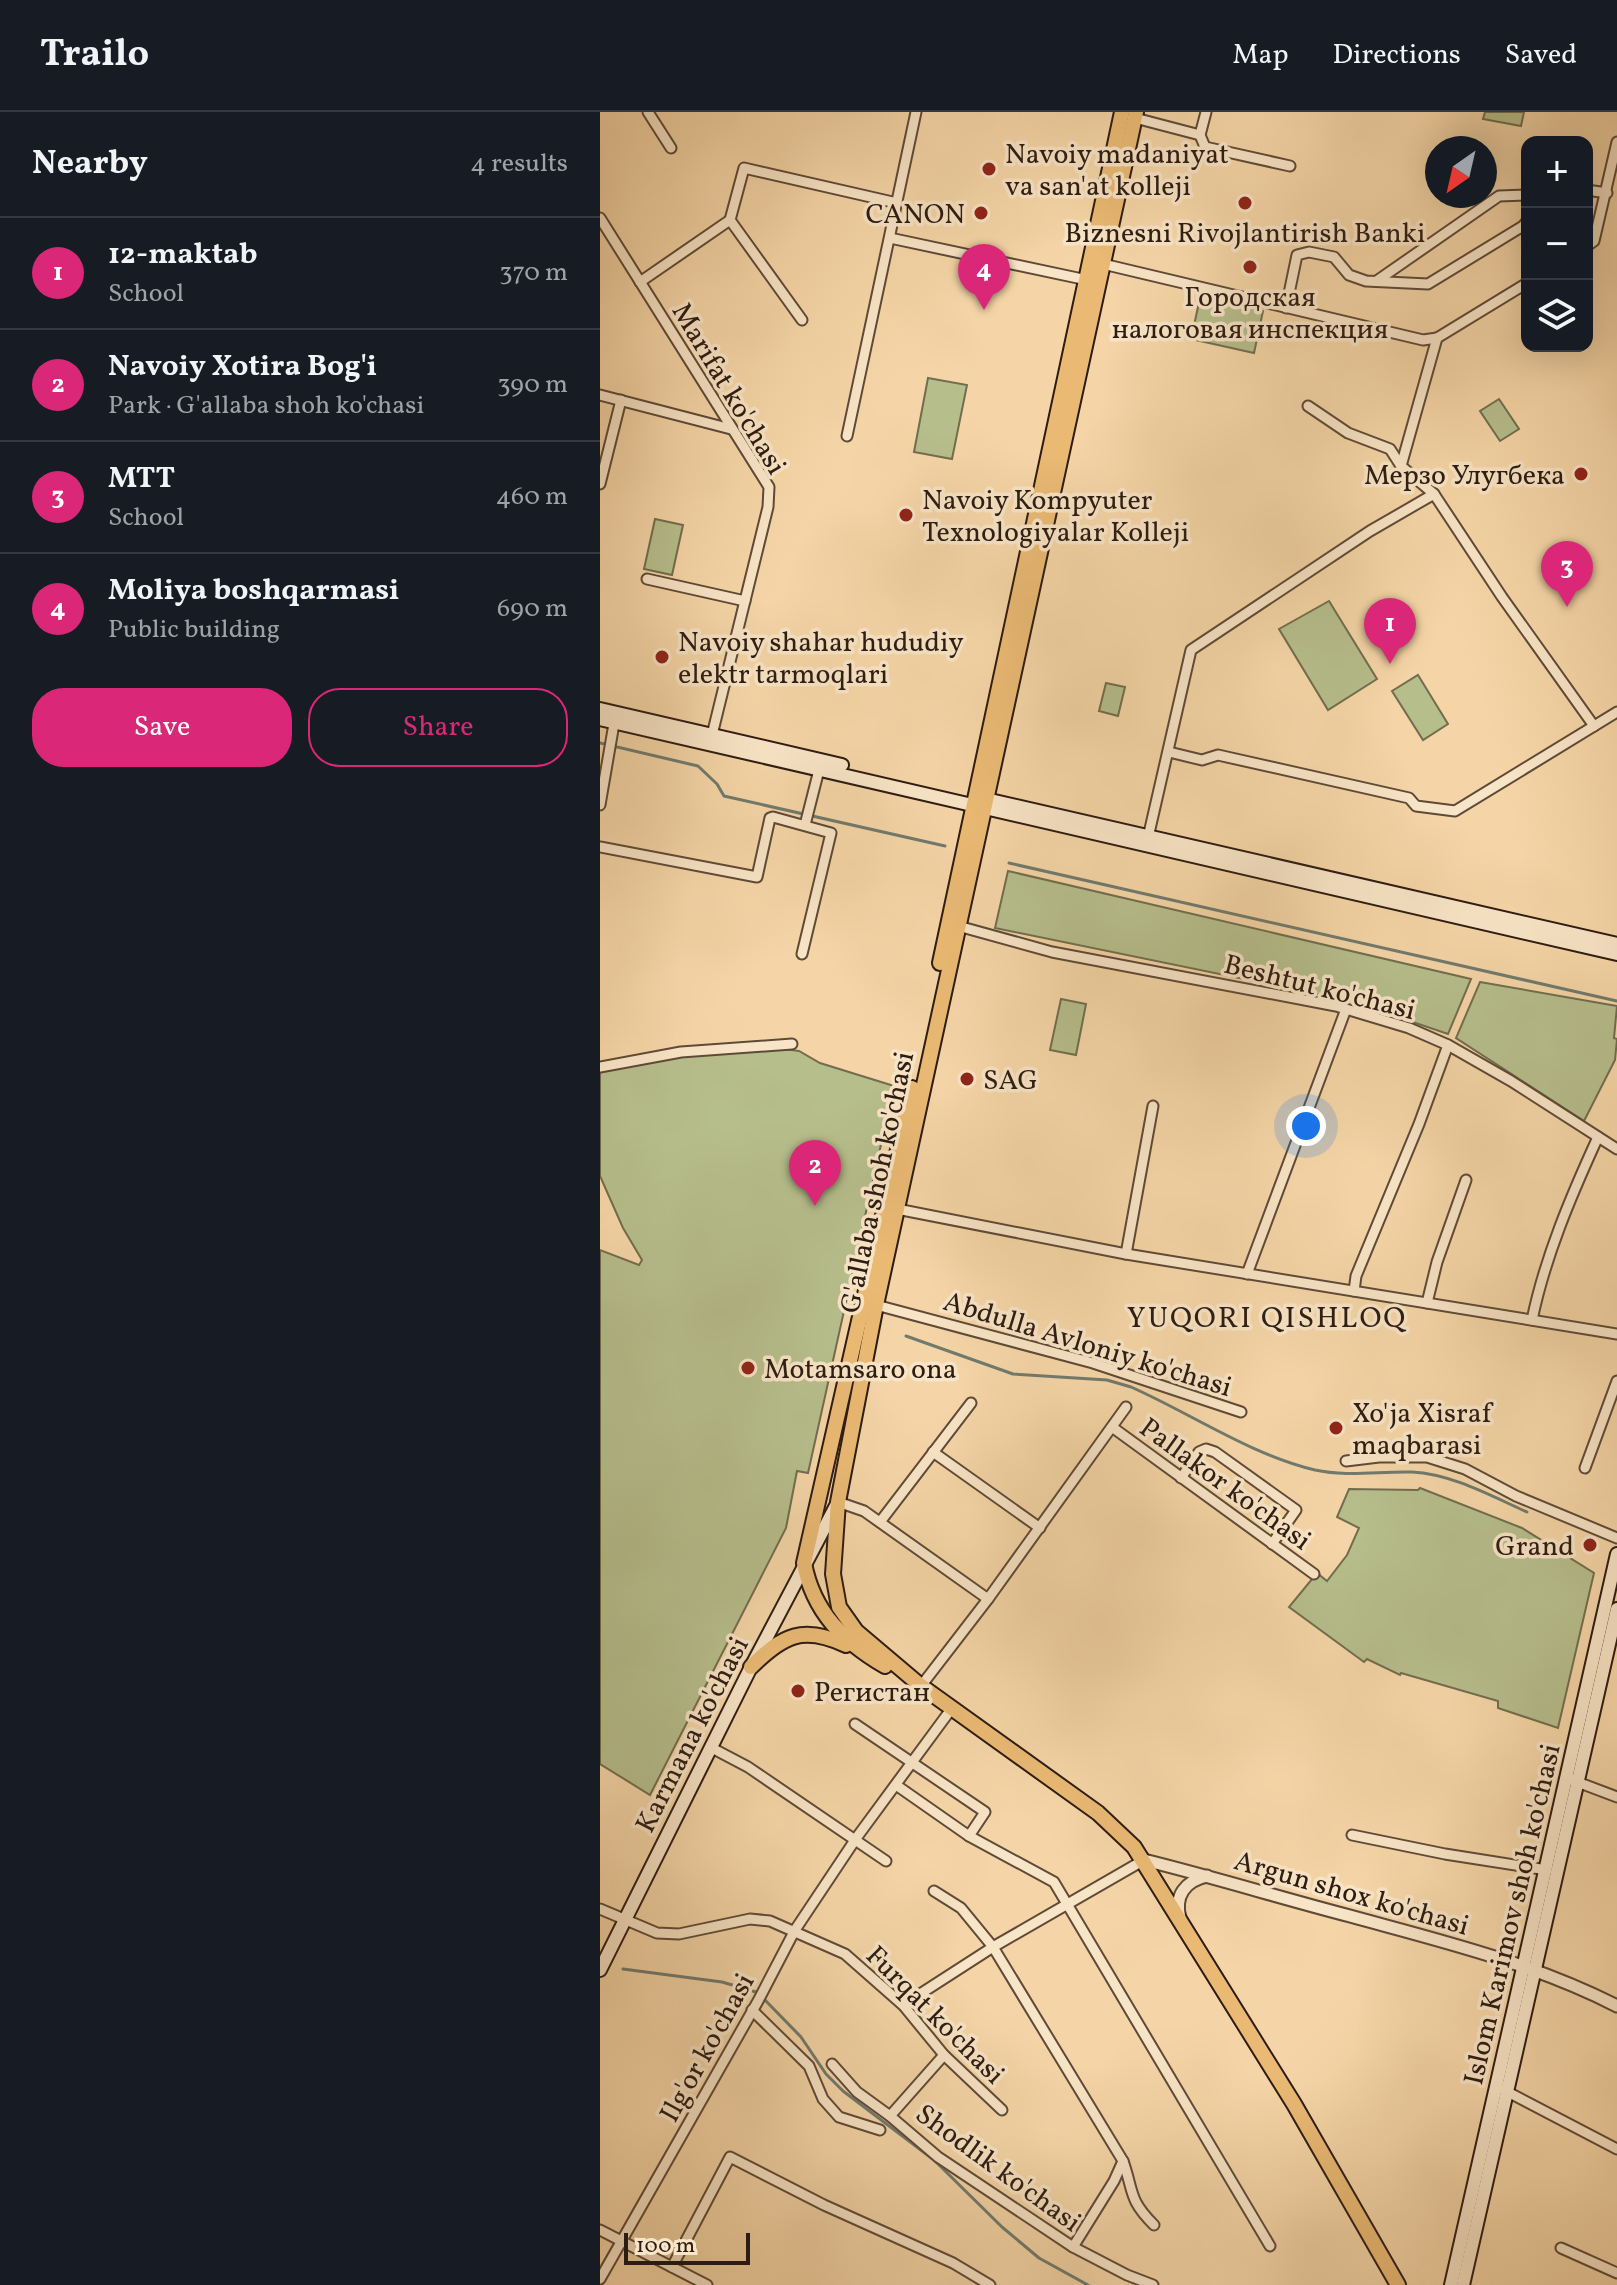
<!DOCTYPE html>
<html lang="en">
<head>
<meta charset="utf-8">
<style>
	body { margin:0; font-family:Vollkorn,serif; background:#242831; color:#f1f3f6 }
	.controls { position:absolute; right:24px; top:24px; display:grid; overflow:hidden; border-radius:16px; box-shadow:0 8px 32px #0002 }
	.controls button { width:72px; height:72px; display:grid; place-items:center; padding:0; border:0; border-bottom:2px solid #363941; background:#171b24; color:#f1f3f6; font:40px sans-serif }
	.compass { position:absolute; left:825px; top:24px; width:72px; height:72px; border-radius:50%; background:#171b24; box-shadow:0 8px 32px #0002; rotate:214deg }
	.scale { position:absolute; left:24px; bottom:20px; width:126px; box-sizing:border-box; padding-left:8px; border:4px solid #2d1c12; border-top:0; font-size:22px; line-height:28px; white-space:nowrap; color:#2d1c12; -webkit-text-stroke:6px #f8e4c6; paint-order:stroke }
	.you { position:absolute; left:706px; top:1014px; width:28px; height:28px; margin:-20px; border:6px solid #fff; border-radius:50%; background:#1a73e8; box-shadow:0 0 0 12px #1a73e833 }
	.badge { display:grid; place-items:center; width:52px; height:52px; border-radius:50%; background:#db2777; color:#fff; font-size:26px; font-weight:700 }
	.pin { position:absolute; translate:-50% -66px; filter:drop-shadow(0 2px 4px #0008) }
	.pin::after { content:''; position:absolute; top:42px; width:28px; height:24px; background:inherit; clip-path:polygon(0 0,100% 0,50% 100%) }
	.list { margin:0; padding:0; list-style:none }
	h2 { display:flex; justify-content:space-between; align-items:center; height:104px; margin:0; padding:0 32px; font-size:34px }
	h2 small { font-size:26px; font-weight:400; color:#9ea1a6 }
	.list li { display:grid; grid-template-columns:52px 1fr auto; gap:24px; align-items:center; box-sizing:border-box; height:112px; padding:0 32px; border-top:2px solid #363941 }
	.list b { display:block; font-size:30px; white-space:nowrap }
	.list p { margin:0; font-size:26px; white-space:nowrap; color:#9ea1a6 }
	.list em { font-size:26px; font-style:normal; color:#9ea1a6 }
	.actions { display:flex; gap:16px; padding:24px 32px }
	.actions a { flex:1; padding:18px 0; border:2px solid #db2777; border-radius:32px; text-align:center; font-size:28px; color:#db2777 }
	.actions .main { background:#db2777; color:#fff }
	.icon { flex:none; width:44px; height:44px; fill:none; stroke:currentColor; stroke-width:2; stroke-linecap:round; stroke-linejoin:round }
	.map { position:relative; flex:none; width:1017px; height:2173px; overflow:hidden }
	header { display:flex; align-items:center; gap:48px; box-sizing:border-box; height:112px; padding:0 40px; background:#171b24; border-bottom:2px solid #363941 }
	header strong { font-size:38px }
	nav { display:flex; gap:44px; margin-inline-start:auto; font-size:28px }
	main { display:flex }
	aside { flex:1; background:#171b24 }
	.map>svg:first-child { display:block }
	.green { fill:#b6be8c; stroke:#726d4f; stroke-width:2 }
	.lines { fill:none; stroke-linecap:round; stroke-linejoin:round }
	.stream { stroke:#707a6e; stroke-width:3 }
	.minor-casing { stroke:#5f4a37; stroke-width:13 }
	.tertiary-casing { stroke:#5f4a37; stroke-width:15 }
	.secondary-casing { stroke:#2d1c12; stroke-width:16 }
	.primary-casing { stroke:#2d1c12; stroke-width:18 }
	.minor { stroke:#f8e4c6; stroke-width:9 }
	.tertiary { stroke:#f8e4c6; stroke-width:11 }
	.secondary { stroke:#f8e4c6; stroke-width:12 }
	.primary { stroke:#eaba74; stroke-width:14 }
	.poi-dot { fill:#8f2418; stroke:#f8e4c6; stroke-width:3 }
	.labels { text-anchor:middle; stroke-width:7; stroke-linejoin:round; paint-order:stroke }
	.poi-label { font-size:28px; fill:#2d1c12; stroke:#f8e4c6; text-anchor:start }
	.street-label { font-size:28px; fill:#2d1c12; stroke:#f8e4c6 }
	.neighbourhood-label { font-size:30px; letter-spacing:2px; fill:#2d1c12; stroke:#f8e4c6 }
</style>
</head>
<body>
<header>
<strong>Trailo</strong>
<nav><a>Map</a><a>Directions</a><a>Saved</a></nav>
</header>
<main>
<aside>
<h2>Nearby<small>4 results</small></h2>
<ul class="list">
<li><span class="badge">1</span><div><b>12-maktab</b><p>School</p></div><em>370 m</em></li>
<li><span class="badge">2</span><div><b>Navoiy Xotira Bog'i</b><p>Park · G'allaba shoh ko'chasi</p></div><em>390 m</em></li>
<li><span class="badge">3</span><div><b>MTT</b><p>School</p></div><em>460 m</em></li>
<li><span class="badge">4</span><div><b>Moliya boshqarmasi</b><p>Public building</p></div><em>690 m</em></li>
</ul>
<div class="actions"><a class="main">Save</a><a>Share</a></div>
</aside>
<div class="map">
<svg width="1017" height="2173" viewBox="0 0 1017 2173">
	<rect width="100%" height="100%" fill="#f5d5a7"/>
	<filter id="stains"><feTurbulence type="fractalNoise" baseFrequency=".0025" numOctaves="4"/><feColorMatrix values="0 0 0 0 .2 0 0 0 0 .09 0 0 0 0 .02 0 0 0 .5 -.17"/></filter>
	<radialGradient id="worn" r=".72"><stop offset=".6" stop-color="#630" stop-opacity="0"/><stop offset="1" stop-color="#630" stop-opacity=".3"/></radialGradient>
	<!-- green -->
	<g class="green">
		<path d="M885,0H924L921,14L883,7Z"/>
		<path d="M600,186L663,199L654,241L591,227Z"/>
		<path d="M328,266L367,273L352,347L314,340Z"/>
		<path d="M899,287L919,317L900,329L880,299Z"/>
		<path d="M55,407L83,413L72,463L44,457Z"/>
		<path d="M729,489L777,567L728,598L679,517Z"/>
		<path d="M818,563L848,612L823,628L792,579Z"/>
		<path d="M506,571L525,575L518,604L499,599Z"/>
		<path d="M408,759L871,867L848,922L751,889L395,816Z"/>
		<path d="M880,870L1017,894L1014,926L1017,927L1015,948L984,1009L856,926Z"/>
		<path d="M461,887L486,892L476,943L450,938Z"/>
		<path d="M184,937L199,939L220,951L294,974L208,1361L197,1359L186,1416L50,1683L0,1652V1138L39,1153L42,1148L23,1116L0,1064V960L89,941Z"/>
		<path d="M820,1376L922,1416L994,1461L958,1616L898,1596V1589L801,1561L800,1563L767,1547L764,1550L689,1495L717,1461L727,1469L747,1443L759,1416L737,1405L749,1377L818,1378Z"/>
	</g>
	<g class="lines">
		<!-- stream -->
		<g class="stream">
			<path d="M0,631L98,654L117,672L124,684L345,734"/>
			<path d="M409,751L1017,889"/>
			<path d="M306,1224L413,1262L507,1268L531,1275C592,1302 649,1342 715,1358C747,1365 780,1359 812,1360C852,1362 891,1384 927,1400"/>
			<path d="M23,1857L122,1870L156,1880"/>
			<path d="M164,1887L201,1925L226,1962L243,1979L334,2048L402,2115L439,2146L488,2173"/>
		</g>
		<!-- minor casing -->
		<g class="minor-casing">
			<g id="minor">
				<path d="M48,0L71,36"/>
				<path d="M535,6L600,23L606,0"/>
				<path d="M600,23L605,35L690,54"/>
				<path d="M987,78L1007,81"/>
				<path d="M0,106L169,375L168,395L112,623"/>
				<path d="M130,108L202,208"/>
				<path d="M290,126L487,168"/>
				<path d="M987,134L994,129L1017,30"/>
				<path d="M503,152L823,228L837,226"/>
				<path d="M778,168L899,84L927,83"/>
				<path d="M40,170L130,108L144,56L297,91"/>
				<path d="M686,196L697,143L709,140L734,145L749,163L766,169L828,172L923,114L927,109"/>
				<path d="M0,283L131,317"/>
				<path d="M708,294L748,321L790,337L801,354L834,382L902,485L994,614"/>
				<path d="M247,324L316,0"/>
				<path d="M801,354L837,226L927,171"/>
				<path d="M0,372L21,288"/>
				<path d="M47,467L145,489"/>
				<path d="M569,640L602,648L618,643L809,686L816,694L855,699L1017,600"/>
				<path d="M0,693L15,606"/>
				<path d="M205,713L220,654"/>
				<path d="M547,730L591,538L770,419L834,382"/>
				<path d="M0,735L157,765L170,706L173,705L231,721L202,842"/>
				<path d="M358,814L452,840L736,894L809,916L848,933L911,969L1017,1037"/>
				<path d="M0,955L81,940L192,932"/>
				<path d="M297,1097L526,1142L1017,1222"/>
				<path d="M526,1142L553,994"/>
				<path d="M647,1162L746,897"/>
				<path d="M754,1179L756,1164L819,1012L848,933"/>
				<path d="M827,1191L837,1150L866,1068"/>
				<path d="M276,1193L493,1251L641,1300"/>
				<path d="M932,1208C945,1145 971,1084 998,1025"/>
				<path d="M512,1315L714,1462"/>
				<path d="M333,1340L440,1416"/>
				<path d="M746,1349L779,1345H827L865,1357L916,1384L1017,1426"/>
				<path d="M985,1356L1017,1269"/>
				<path d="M581,1366L599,1340L606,1337L615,1340L696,1398L672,1432"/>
				<path d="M238,1390L264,1399L388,1487"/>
				<path d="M280,1410L371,1291"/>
				<path d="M321,1574L388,1487L526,1295"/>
				<path d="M255,1612L385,1700L369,1724"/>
				<path d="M110,1635L148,1655L286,1749"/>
				<path d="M972,1668L1017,1685"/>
				<path d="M296,1673L369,1724L454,1770L670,2134"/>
				<path d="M752,1723L845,1742L947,1758"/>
				<path d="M334,1779L361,1796L393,1835L523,2049C534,2080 528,2087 554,2113"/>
				<path d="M0,1797L57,1821L79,1822L150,1807L170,1809L245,1842L303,1893L344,1943L402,1998"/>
				<path d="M303,1893L393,1835L544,1748"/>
				<path d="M152,1898L209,1954L223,1987L239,2005L280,2018"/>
				<path d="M232,1952L257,1980L290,2004L338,2045L473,2135L527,2163L553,2173"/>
				<path d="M902,1977L1017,2037"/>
				<path d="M290,2004L344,1943"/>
				<path d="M0,2118L107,2173"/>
				<path d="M473,2135L514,2069L523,2049"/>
				<path d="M961,2136L1017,2161"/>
				<path d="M72,2155L130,2045L224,2093L353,2151L390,2173"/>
				<path d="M0,2167L158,1889L195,1818L257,1725L352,1596"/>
			</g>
		</g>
		<!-- tertiary casing -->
		<g class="tertiary-casing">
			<g id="tertiary">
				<path d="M544,1748C613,1765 681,1786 750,1804C841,1829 933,1851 1017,1894"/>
				<path d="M580,1806C574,1784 585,1769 607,1764"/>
			</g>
		</g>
		<!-- secondary casing -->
		<g class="secondary-casing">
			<g id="secondary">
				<path d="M0,597L242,653"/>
				<path d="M0,607L1017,842"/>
				<path d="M377,685L1017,832"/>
				<path d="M0,1858L151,1555L238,1390"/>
				<path d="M851,2173L1017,1442"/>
				<path d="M863,2173L1017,1497"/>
			</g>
		</g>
		<!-- primary casing -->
		<g class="primary-casing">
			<g id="primary">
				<path d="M536,0L276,1193L238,1390L233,1462L239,1495L256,1519L321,1574L498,1701L534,1735L694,1992L798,2173"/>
				<path d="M340,851L522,0"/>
				<path d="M285,1554C244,1530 213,1500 204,1451L312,976"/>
				<path d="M151,1555C183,1523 203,1513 246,1533"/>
			</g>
		</g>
		<!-- minor -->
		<use href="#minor" class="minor"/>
		<!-- tertiary -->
		<use href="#tertiary" class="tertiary"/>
		<!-- secondary -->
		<use href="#secondary" class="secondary"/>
		<!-- primary -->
		<use href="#primary" class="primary"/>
	</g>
	<!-- markers -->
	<g class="poi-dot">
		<circle cx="389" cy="57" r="8"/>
		<circle cx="645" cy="91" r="8"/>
		<circle cx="381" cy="101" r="8"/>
		<circle cx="650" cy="155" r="8"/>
		<circle cx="981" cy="362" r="8"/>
		<circle cx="306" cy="403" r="8"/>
		<circle cx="62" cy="545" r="8"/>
		<circle cx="367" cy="967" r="8"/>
		<circle cx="148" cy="1256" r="8"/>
		<circle cx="736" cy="1316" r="8"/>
		<circle cx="990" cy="1433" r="8"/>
		<circle cx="198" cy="1579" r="8"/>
	</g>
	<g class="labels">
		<!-- poi labels -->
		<g class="poi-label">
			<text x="405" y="51">Navoiy madaniyat<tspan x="405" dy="32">va san'at kolleji</tspan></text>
			<text x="365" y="111" text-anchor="end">CANON</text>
			<text x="645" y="130" text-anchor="middle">Biznesni Rivojlantirish Banki</text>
			<text x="650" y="194" text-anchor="middle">Городская<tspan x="650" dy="32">налоговая инспекция</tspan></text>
			<text x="965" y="372" text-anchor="end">Мерзо Улугбека</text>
			<text x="322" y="397">Navoiy Kompyuter<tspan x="322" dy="32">Texnologiyalar Kolleji</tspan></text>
			<text x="78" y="539">Navoiy shahar hududiy<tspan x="78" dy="32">elektr tarmoqlari</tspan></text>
			<text x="383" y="977">SAG</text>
			<text x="164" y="1266">Motamsaro ona</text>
			<text x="752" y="1310">Xo'ja Xisraf<tspan x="752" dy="32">maqbarasi</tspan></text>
			<text x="974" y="1443" text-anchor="end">Grand</text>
			<text x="214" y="1589">Регистан</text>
		</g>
		<!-- street labels -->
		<g class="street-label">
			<text transform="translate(130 276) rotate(59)" y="10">Marifat ko'chasi</text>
			<text transform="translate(720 874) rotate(14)" y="10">Beshtut ko'chasi</text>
			<text transform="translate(276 1070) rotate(-78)" y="10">G'allaba shoh ko'chasi</text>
			<text transform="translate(488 1231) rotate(17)" y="10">Abdulla Avloniy ko'chasi</text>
			<text transform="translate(626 1371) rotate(36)" y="10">Pallakor ko'chasi</text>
			<text transform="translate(91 1622) rotate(-63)" y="10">Karmana ko'chasi</text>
			<text transform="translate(752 1780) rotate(16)" y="10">Argun shox ko'chasi</text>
			<text transform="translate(911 1802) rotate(-77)" y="10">Islom Karimov shoh ko'chasi</text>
			<text transform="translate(336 1902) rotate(45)" y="10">Furqat ko'chasi</text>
			<text transform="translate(106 1935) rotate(-61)" y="10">Ilg'or ko'chasi</text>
			<text transform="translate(399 2055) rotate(36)" y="10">Shodlik ko'chasi</text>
		</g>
		<!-- neighbourhood labels -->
		<g class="neighbourhood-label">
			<text x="667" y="1215">YUQORI QISHLOQ</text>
		</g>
	</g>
	<rect width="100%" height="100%" filter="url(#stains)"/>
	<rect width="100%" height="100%" fill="url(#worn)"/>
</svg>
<div class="controls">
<button>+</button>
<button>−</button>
<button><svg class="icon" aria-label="layers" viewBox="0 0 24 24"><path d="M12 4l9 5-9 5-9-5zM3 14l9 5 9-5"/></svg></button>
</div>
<svg class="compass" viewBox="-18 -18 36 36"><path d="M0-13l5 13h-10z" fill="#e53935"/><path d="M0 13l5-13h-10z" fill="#9ea1a6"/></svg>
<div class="scale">100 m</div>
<div class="you"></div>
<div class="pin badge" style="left:790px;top:552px">1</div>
<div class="pin badge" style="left:215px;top:1094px">2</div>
<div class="pin badge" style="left:967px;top:495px">3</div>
<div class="pin badge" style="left:384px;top:198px">4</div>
</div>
</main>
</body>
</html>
